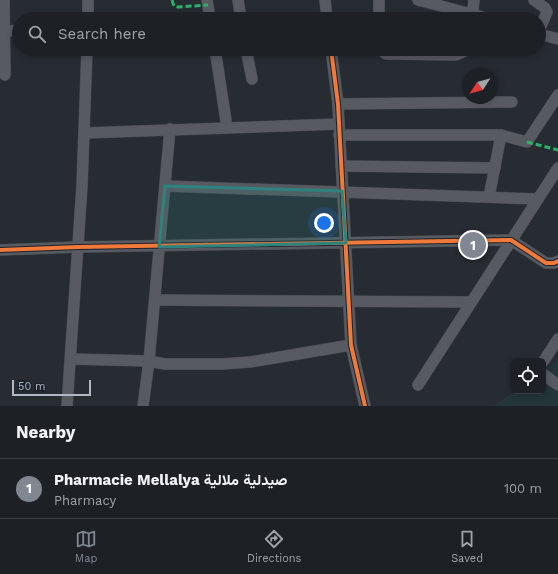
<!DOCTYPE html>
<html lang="en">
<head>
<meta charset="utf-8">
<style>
	body { margin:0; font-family:"Work Sans",Vazirmatn,sans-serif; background:#25292e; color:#f1f3f6 }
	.controls { position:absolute; right:12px; bottom:12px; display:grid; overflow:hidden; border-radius:6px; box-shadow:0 2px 6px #0003 }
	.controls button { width:36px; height:36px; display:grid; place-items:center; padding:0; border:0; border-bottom:1px solid #3b3e43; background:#1d2126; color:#f1f3f6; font:20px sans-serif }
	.compass { position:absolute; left:462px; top:68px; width:36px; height:36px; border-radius:50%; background:#1d2126; box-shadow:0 2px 6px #0003; rotate:234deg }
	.scale { position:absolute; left:12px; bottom:10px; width:79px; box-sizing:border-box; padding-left:4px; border:2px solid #b0b8c4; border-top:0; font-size:11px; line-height:14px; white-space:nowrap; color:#b0b8c4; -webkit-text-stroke:3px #1b222c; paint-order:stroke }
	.you { position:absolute; left:324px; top:223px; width:14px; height:14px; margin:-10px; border:3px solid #fff; border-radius:50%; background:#1a73e8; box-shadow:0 0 0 6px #1a73e833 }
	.badge { display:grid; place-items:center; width:26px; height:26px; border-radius:50%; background:#808791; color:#fff; font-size:13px; font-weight:700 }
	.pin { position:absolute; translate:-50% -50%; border:2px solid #fff; box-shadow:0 1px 4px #0006 }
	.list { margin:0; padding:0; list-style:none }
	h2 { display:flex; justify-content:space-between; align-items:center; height:52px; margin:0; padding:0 16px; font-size:17px }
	h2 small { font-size:13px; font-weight:400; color:#a0a3a7 }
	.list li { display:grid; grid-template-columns:26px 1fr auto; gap:12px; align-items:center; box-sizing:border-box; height:60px; padding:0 16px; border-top:1px solid #3b3e43 }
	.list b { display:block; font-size:15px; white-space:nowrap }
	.list p { margin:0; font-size:13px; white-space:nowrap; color:#a0a3a7 }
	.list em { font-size:13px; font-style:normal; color:#a0a3a7 }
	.icon { flex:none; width:22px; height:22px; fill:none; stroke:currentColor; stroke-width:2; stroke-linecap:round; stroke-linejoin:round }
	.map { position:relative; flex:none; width:558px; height:406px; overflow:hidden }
	.search { position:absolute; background:#1d2126; box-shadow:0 2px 6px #0003; left:12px; right:12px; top:12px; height:44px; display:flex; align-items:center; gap:10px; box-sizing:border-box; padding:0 14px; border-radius:22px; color:#a0a3a7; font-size:15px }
	.sheet { height:112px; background:#1d2126 }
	nav { display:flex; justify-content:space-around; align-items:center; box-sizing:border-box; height:56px; border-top:1px solid #3b3e43; background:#1d2126; font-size:11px; color:#a0a3a7 }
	nav a { display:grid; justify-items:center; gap:2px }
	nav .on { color:#808791 }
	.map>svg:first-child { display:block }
	.green { fill:#253638 }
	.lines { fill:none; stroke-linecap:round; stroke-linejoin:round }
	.street-casing { stroke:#44484d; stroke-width:12 }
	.street { stroke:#575a61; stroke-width:11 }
	.quiet { stroke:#2db169; stroke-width:3; stroke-dasharray:6 3; stroke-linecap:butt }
	.cycleway-casing { stroke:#1b222c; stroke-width:6 }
	.cycleway { stroke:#f17a3a; stroke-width:4 }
	.marked { fill:#2f837f; fill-opacity:0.2; stroke:#2f837f; stroke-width:3; stroke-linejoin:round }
</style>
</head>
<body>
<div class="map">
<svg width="558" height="406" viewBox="0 0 558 406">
	<rect width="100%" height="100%" fill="#272c32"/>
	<!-- green -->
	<path class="green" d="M558,360V406H494L514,391H543V371Z"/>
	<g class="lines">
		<!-- street casing -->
		<g class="street-casing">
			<g id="street">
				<path d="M4,0L5,75"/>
				<path d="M207,0L210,19"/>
				<path d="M238,0L241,19"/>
				<path d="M325,0L327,19"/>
				<path d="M379,0V19"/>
				<path d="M418,0L490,19"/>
				<path d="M534,0L545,8L547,12L539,31"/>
				<path d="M88,19V0"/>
				<path d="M472,19L474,0"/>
				<path d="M0,32L19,30"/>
				<path d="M539,34L558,39"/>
				<path d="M215,49L227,127"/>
				<path d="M246,49L252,79"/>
				<path d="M331,49L338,104L351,345L365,406"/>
				<path d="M380,49L386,54L456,55L463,52L466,49"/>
				<path d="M338,104L512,102"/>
				<path d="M85,133L339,124"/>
				<path d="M339,135H501L527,142L558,95"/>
				<path d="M341,166L495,168"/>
				<path d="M165,186L538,199"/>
				<path d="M489,197L501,135"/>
				<path d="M0,250L78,247L511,240L546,263H554L558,261"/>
				<path d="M155,300L471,302"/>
				<path d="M71,359L149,361L165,364H223L250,362L351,345"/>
				<path d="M543,362L558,339"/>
				<path d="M543,374L558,385"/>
				<path d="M418,385L558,168"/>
				<path d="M67,406L82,186L87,49"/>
				<path d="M143,406L149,361L170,129"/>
			</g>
		</g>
		<!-- street -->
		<use href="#street" class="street"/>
		<!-- quiet -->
		<g class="quiet">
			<path d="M172,0L174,6L178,7L208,5"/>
			<path d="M527,142L558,150"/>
		</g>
		<!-- cycleway casing -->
		<g class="cycleway-casing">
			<g id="cycleway">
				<path d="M331,49L338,104L351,345L365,406"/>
				<path d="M0,250L78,247L511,240L546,263H554L558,261"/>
			</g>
		</g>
		<!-- cycleway -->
		<use href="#cycleway" class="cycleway"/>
	</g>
	<!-- marked area -->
	<path class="marked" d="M165,186L342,191L346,243L159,247Z"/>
</svg>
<div class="controls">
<button><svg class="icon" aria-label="locate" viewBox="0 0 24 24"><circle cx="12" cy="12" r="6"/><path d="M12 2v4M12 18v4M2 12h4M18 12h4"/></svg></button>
</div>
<svg class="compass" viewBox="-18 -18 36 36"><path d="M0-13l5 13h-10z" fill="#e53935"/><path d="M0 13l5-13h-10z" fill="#a0a3a7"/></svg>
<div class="scale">50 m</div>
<div class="you"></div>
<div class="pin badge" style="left:473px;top:245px">1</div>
<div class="search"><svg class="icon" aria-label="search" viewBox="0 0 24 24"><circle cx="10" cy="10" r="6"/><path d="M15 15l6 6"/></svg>Search here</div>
</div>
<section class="sheet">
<h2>Nearby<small></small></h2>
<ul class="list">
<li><span class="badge">1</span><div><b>Pharmacie Mellalya صيدلية ملالية</b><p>Pharmacy</p></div><em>100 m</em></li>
</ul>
</section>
<nav>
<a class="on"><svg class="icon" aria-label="map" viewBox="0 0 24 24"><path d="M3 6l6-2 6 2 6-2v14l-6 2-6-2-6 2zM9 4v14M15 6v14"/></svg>Map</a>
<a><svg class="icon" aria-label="directions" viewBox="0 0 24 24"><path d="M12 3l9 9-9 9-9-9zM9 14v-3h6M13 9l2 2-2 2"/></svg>Directions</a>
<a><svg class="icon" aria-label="saved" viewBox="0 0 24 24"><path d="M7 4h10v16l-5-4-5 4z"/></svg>Saved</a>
</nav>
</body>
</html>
